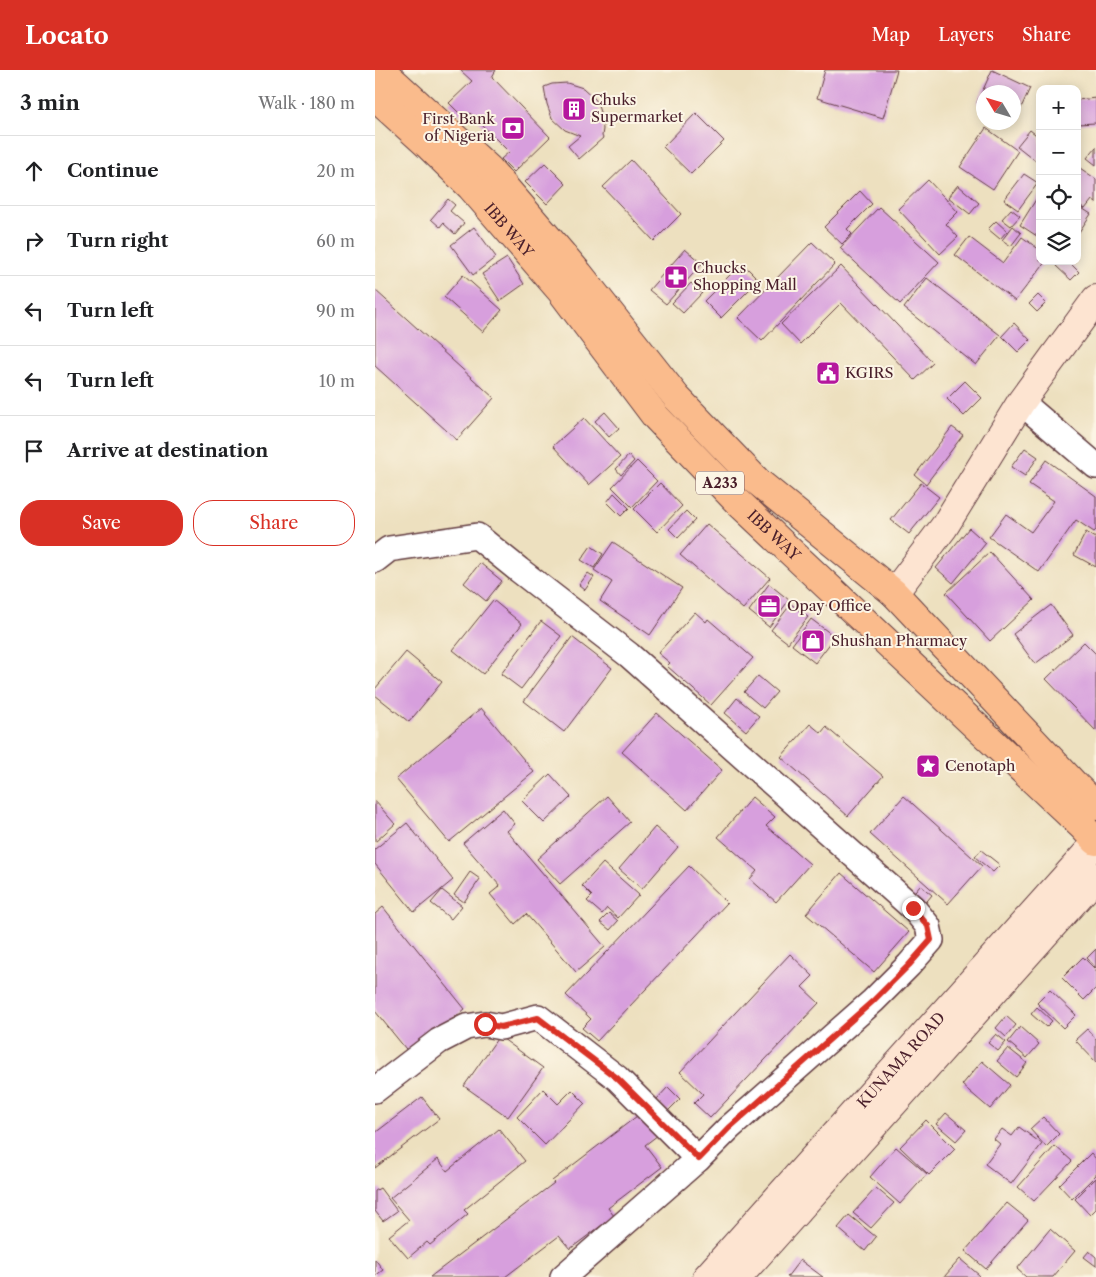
<!DOCTYPE html>
<html lang="en">
<head>
<meta charset="utf-8">
<style>
	body { margin:0; font-family:"Libre Caslon Text",serif; background:#f6f6f6; color:#202124 }
	.controls { position:absolute; right:15px; top:15px; display:grid; overflow:hidden; border-radius:10px; box-shadow:0 2px 12px #0003 }
	.controls button { width:45px; height:45px; display:grid; place-items:center; padding:0; border:0; border-bottom:1px solid #e0e0e0; background:#fff; color:#202124; font:25px sans-serif }
	.compass { position:absolute; left:601px; top:15px; width:45px; height:45px; border-radius:50%; background:#fff; box-shadow:0 2px 12px #0003; rotate:308deg }
	.stop { position:absolute; width:15px; height:15px; margin:-11px; border:4px solid #d93025; border-radius:50%; background:#fff }
	.stop.end { background:#d93025; border-color:#fff; box-shadow:0 1px 5px #0008 }
	.list { margin:0; padding:0; list-style:none }
	h2 { display:flex; justify-content:space-between; align-items:center; height:65px; margin:0; padding:0 20px; font-size:21px }
	h2 small { font-size:16px; font-weight:400; color:#757577 }
	.list li { display:grid; grid-template-columns:32px 1fr auto; gap:15px; align-items:center; box-sizing:border-box; height:70px; padding:0 20px; border-top:1px solid #e0e0e0 }
	.list b { display:block; font-size:19px; white-space:nowrap }
	.list em { font-size:16px; font-style:normal; color:#757577 }
	.actions { display:flex; gap:10px; padding:15px 20px }
	.actions a { flex:1; padding:11px 0; border:1px solid #d93025; border-radius:20px; text-align:center; font-size:18px; color:#d93025 }
	.actions .main { background:#d93025; color:#fff }
	.icon { flex:none; width:28px; height:28px; fill:none; stroke:currentColor; stroke-width:2; stroke-linecap:round; stroke-linejoin:round }
	.map { position:relative; flex:none; width:721px; height:1207px; overflow:hidden }
	header { display:flex; align-items:center; gap:30px; box-sizing:border-box; height:70px; padding:0 25px; background:#d93025; color:#fff }
	header strong { font-size:24px }
	nav { display:flex; gap:28px; margin-inline-start:auto; font-size:18px }
	main { display:flex }
	aside { flex:1; background:#fff }
	.map>svg:first-child { display:block }
	.building { fill:#d79fdd }
	.lines { fill:none; stroke-linecap:round; stroke-linejoin:round }
	.street-casing { stroke:#623c41; stroke-width:28 }
	.secondary-casing { stroke:#623c41; stroke-width:30 }
	.highway-casing { stroke:#623c41; stroke-width:30 }
	.street { stroke:#fff; stroke-width:25 }
	.secondary { stroke:#fde4d1; stroke-width:28 }
	.highway { stroke:#fabb8c; stroke-width:28 }
	.route { stroke:#d93025; stroke-width:6 }
	.labels { text-anchor:middle; stroke-width:4; stroke-linejoin:round; paint-order:stroke }
	.shield { fill:#fcf5e5; stroke:#7f5f63; stroke-width:1 }
	.shield-label { font-size:14px; font-weight:bold; fill:#4a1f2b }
	.poi-label { font-size:15px; fill:#4a1f2b; stroke:#fcf5e5; text-anchor:start }
	.street-label { font-size:15px; fill:#4a1f2b; stroke:#fcf5e5 }
</style>
</head>
<body>
<header>
<strong>Locato</strong>
<nav><a>Map</a><a>Layers</a><a>Share</a></nav>
</header>
<main>
<aside>
<h2>3 min<small>Walk · 180 m</small></h2>
<ul class="list">
<li><svg class="icon" aria-label="ahead" viewBox="0 0 24 24"><path d="M12 20V5M6 11l6-6 6 6"/></svg><div><b>Continue</b></div><em>20 m</em></li>
<li><svg class="icon" aria-label="right" viewBox="0 0 24 24"><path d="M7 20v-9h11M14 6l5 5-5 5"/></svg><div><b>Turn right</b></div><em>60 m</em></li>
<li><svg class="icon" aria-label="left" viewBox="0 0 24 24"><path d="M17 20v-9H6M10 6l-5 5 5 5"/></svg><div><b>Turn left</b></div><em>90 m</em></li>
<li><svg class="icon" aria-label="left" viewBox="0 0 24 24"><path d="M17 20v-9H6M10 6l-5 5 5 5"/></svg><div><b>Turn left</b></div><em>10 m</em></li>
<li><svg class="icon" aria-label="arrive" viewBox="0 0 24 24"><path d="M6 21V4h12l-3 4 3 4H6"/></svg><div><b>Arrive at destination</b></div></li>
</ul>
<div class="actions"><a class="main">Save</a><a>Share</a></div>
</aside>
<div class="map">
<svg width="721" height="1207" viewBox="0 0 721 1207">
	<rect width="100%" height="100%" fill="#fcf5e5"/>
	<filter id="ink" filterUnits="userSpaceOnUse"><feTurbulence type="fractalNoise" baseFrequency=".02" numOctaves="2"/><feDisplacementMap in="SourceGraphic" scale="10" xChannelSelector="R" yChannelSelector="G"/><feConvolveMatrix kernelMatrix="1 2 1 2 8 2 1 2 1" color-interpolation-filters="sRGB"/></filter>
	<filter id="wash" filterUnits="userSpaceOnUse"><feTurbulence type="fractalNoise" baseFrequency=".0096" numOctaves="4" result="noise"/><feDisplacementMap in="SourceGraphic" scale="20" xChannelSelector="R" yChannelSelector="G"/><feGaussianBlur stdDeviation="1.12" result="paint"/><feColorMatrix in="noise" values="0 0 0 0 0 0 0 0 0 0 0 0 0 0 0 0 0 1.4 0 .05"/><feComposite in="paint" operator="in"/></filter>
	<g filter="url(#wash)">
		<rect width="100%" height="100%" fill="#ede0bf"/>
		<g id="blocks">
			<!-- building -->
			<g class="building">
				<path d="M85,0H121L117,7L175,67L139,102L126,89L134,82L95,43L89,48L74,33L97,11Z"/>
				<path d="M450,0H522L508,48L442,28Z"/>
				<path d="M617,0L655,18L640,51L638,50V22H608V36L602,33Z"/>
				<path d="M192,13L208,18L221,30L226,45L228,59L227,66L228,68L204,89L193,76L205,66L190,60L177,48L172,34L169,17L177,14Z"/>
				<path d="M721,28V53L702,54V30Z"/>
				<path d="M321,43L349,71L316,104L288,77Z"/>
				<path d="M611,58L643,81L618,119L585,97Z"/>
				<path d="M655,60L665,68V87L661,91L642,76Z"/>
				<path d="M721,77V95L712,88Z"/>
				<path d="M256,90L306,144L279,171L228,117Z"/>
				<path d="M170,93L191,114L172,134L150,112Z"/>
				<path d="M702,96L721,109V133L717,130L710,139L702,133Z"/>
				<path d="M649,104L663,113L643,140L629,130Z"/>
				<path d="M553,110L583,142L571,154L583,167L565,184L523,139Z"/>
				<path d="M583,115L604,133L595,144L573,127Z"/>
				<path d="M485,121L497,134L472,159L477,164L467,174L449,157Z"/>
				<path d="M665,123V168L645,155Z"/>
				<path d="M73,129L80,135L75,141L89,153L80,164L68,153L65,157L56,149Z"/>
				<path d="M702,135L716,144L702,165Z"/>
				<path d="M504,137L564,192L525,234L465,178Z"/>
				<path d="M636,139L645,146L636,156L627,149Z"/>
				<path d="M621,151L632,161L625,169L613,159Z"/>
				<path d="M638,156L646,163L636,176L627,170Z"/>
				<path d="M99,157L121,187L98,205L76,175Z"/>
				<path d="M594,167L628,193L647,167L665,180V191H671L640,231L580,185Z"/>
				<path d="M437,172L460,194L387,271L363,248Z"/>
				<path d="M310,179L327,194L291,234L274,220Z"/>
				<path d="M132,188L149,214L125,231L107,204Z"/>
				<path d="M685,191H693L704,202L696,210L681,196Z"/>
				<path d="M367,193L384,210L346,248L329,231Z"/>
				<path d="M466,196L558,293L540,310L466,233L425,274L406,254Z"/>
				<path d="M88,205L127,240L108,262L69,227Z"/>
				<path d="M552,208L625,265L601,295L529,238Z"/>
				<path d="M316,213L327,223L308,243L297,233Z"/>
				<path d="M0,220L119,328L82,370L0,296Z"/>
				<path d="M663,225L671,233L662,242L654,234Z"/>
				<path d="M639,253L655,270L643,282L627,266Z"/>
				<path d="M590,311L607,328L589,346L572,329Z"/>
				<path d="M230,342L244,358L234,367L220,351Z"/>
				<path d="M209,348L245,387L214,415L178,376Z"/>
				<path d="M577,357L588,365L551,414L540,405Z"/>
				<path d="M650,378L663,387L650,406L636,397Z"/>
				<path d="M254,385L259,391L246,405L241,399Z"/>
				<path d="M671,390L721,426V460L719,462L701,450L664,502L614,467L631,444L656,462L679,431L654,414Z"/>
				<path d="M262,391L282,411L257,437L237,417Z"/>
				<path d="M285,413L307,436L282,462L259,439Z"/>
				<path d="M546,413L564,427L534,464L516,450Z"/>
				<path d="M239,423L254,438L246,446L232,432Z"/>
				<path d="M311,441L320,450L303,468L294,459Z"/>
				<path d="M332,454L395,508L368,539L305,485Z"/>
				<path d="M594,458L611,473L578,513L561,498Z"/>
				<path d="M711,462L721,468V497L699,485Z"/>
				<path d="M238,472L307,518L275,565L225,531L237,512L219,500Z"/>
				<path d="M216,476L228,484L219,498L206,490Z"/>
				<path d="M615,482L659,530L615,571L571,523Z"/>
				<path d="M105,493L127,511L111,531L89,513Z"/>
				<path d="M213,503L219,507L210,520L204,515Z"/>
				<path d="M394,514L414,530L394,557L374,541Z"/>
				<path d="M118,530L147,554L108,604L78,580Z"/>
				<path d="M416,534L433,547L413,573L396,560Z"/>
				<path d="M676,535L698,565L660,594L638,564Z"/>
				<path d="M320,542L331,552L333,549L378,588L336,635L292,596L295,593L283,583Z"/>
				<path d="M436,549L460,567L440,593L417,575Z"/>
				<path d="M166,551L186,566L146,619L126,604Z"/>
				<path d="M197,567L237,598L189,662L149,631Z"/>
				<path d="M709,572L721,584V661L671,609Z"/>
				<path d="M31,582L67,612L34,652L0,625V619Z"/>
				<path d="M383,606L402,622L388,638L369,622Z"/>
				<path d="M362,628L384,646L371,661L350,643Z"/>
				<path d="M106,638L159,702L74,772L21,709Z"/>
				<path d="M282,643L347,700L312,740L247,682Z"/>
				<path d="M435,654L446,663L451,657L508,706L473,746L406,687Z"/>
				<path d="M175,704L196,727L169,753L147,731Z"/>
				<path d="M232,726L255,752L185,814L162,789Z"/>
				<path d="M529,726L607,796L573,834L495,764Z"/>
				<path d="M377,727L400,747L391,756L435,794L401,832L375,809L382,801L343,767Z"/>
				<path d="M0,731L20,754L0,772Z"/>
				<path d="M128,739L140,754L132,761L230,877L201,902L151,844L140,854L115,824L125,816L88,773Z"/>
				<path d="M32,753L78,810L39,842L0,794V779Z"/>
				<path d="M280,757L303,777L267,819L244,799Z"/>
				<path d="M606,780L625,795L618,802L600,787Z"/>
				<path d="M228,793L264,825L243,848L232,838L227,844L212,831L217,826L207,816Z"/>
				<path d="M314,796L352,833L222,971L207,958L216,949L191,925Z"/>
				<path d="M95,802L105,809L89,832L79,825Z"/>
				<path d="M466,803L534,862L499,902L431,844Z"/>
				<path d="M545,815L557,825L548,836L536,826Z"/>
				<path d="M67,820L87,836L76,849L56,833Z"/>
				<path d="M8,837L90,939L35,984L0,941V844Z"/>
				<path d="M234,843L243,851L235,860L225,852Z"/>
				<path d="M721,879V898L712,888Z"/>
				<path d="M415,884L438,906L427,917L444,933L335,1048L319,1033L328,1024L305,1002Z"/>
				<path d="M708,887L721,900V918L709,930L687,908Z"/>
				<path d="M675,920L701,945L688,958L662,933Z"/>
				<path d="M662,937L677,951L671,957L656,944Z"/>
				<path d="M631,946L641,955L631,967L621,958Z"/>
				<path d="M645,957L664,974L652,988L633,972Z"/>
				<path d="M712,959L721,969V992L700,970Z"/>
				<path d="M621,964L631,972L623,981L613,973Z"/>
				<path d="M124,966L168,998L133,1047L89,1016Z"/>
				<path d="M633,978L652,993L641,1007L622,991Z"/>
				<path d="M607,991L635,1015L615,1039L587,1015Z"/>
				<path d="M293,1017L305,1029L292,1042L281,1030Z"/>
				<path d="M168,1019L183,1034L197,1020L210,1033L170,1075L142,1047Z"/>
				<path d="M47,1027L64,1049L0,1098V1063Z"/>
				<path d="M266,1043L283,1065L270,1075L287,1097L233,1138L239,1146L195,1179L184,1166L130,1207H55L179,1113L177,1111Z"/>
				<path d="M571,1043L591,1060L581,1071L561,1054Z"/>
				<path d="M668,1047L684,1064L671,1077L655,1059Z"/>
				<path d="M551,1050L580,1079L554,1105L525,1077Z"/>
				<path d="M644,1057L667,1074L636,1114L610,1094L625,1074L619,1069L627,1059L637,1066Z"/>
				<path d="M124,1059L150,1091L89,1140L93,1144L55,1175L52,1172L33,1188L14,1166L34,1150L15,1128L63,1089L72,1101Z"/>
				<path d="M680,1076L697,1091L659,1131L643,1117Z"/>
				<path d="M521,1077L552,1104L525,1134L495,1107Z"/>
				<path d="M716,1083L721,1089V1105L697,1129L684,1115Z"/>
				<path d="M721,1108V1139L715,1145L700,1129Z"/>
				<path d="M5,1118L22,1141L8,1151L0,1141V1121Z"/>
				<path d="M501,1118L519,1133L496,1158L478,1143Z"/>
				<path d="M632,1133L653,1150L611,1199L590,1181Z"/>
				<path d="M474,1145L501,1167L490,1181L463,1158Z"/>
				<path d="M675,1159L700,1181L678,1207H651L642,1199Z"/>
				<path d="M714,1181L721,1187V1196L709,1187Z"/>
				<path d="M0,1189L8,1200L0,1206Z"/>
				<path d="M585,1189L604,1205L602,1207H569Z"/>
				<path d="M425,1190L448,1207H412Z"/>
			</g>
		</g>
	</g>
	<g filter="url(#ink)">
		<use href="#blocks" fill-opacity="0" stroke="#623c41" stroke-width="1"/>
		<g class="lines">
			<!-- street casing -->
			<g class="street-casing">
				<g id="street">
					<path d="M646,332L721,396"/>
					<path d="M0,490L14,479L102,466L144,500L254,585L538,838L553,856L556,870L534,895L498,931L354,1058L323,1089L188,1207"/>
					<path d="M0,1020L64,971L91,957L110,954L126,957L163,947L242,1008L323,1089"/>
				</g>
			</g>
			<!-- secondary casing -->
			<g class="secondary-casing">
				<g id="secondary">
					<path d="M519,523L569,457L646,332L721,229"/>
					<path id="s1" d="M332,1207L721,773"/>
					<path d="M363,1207L721,807"/>
				</g>
			</g>
			<!-- highway casing -->
			<g class="highway-casing">
				<g id="highway">
					<path d="M6,0L114,99L204,204L302,328L382,411L519,523L700,715L721,736"/>
					<path id="s2" d="M0,27L55,77L96,117L186,221L281,347L362,431L707,756L721,771"/>
				</g>
			</g>
			<!-- street -->
			<use href="#street" class="street"/>
			<!-- secondary -->
			<use href="#secondary" class="secondary"/>
			<!-- highway -->
			<use href="#highway" class="highway"/>
		</g>
	</g>
	<g class="lines" filter="url(#ink)">
		<!-- route -->
		<path class="route" d="M110,954L126,957L163,948L242,1008L324,1089L354,1058L498,931L534,895L556,870L553,856L538,838"/>
	</g>
	<!-- icons -->
	<defs>
		<g id="building-square" transform="scale(1.25)"><rect x="-9" y="-9" width="18" height="18" rx="4" fill="#b5179e" stroke="#fcf5e5"/><path d="M-4-6H4V6H1V3H-1V6H-4ZM-2.5-4.3h1.7v1.8h-1.7ZM.8-4.3h1.7v1.8H.8ZM-2.5-1h1.7V.8h-1.7ZM.8-1h1.7V.8H.8Z" fill="#fff"/></g>
		<g id="bank-square" transform="scale(1.25)"><rect x="-9" y="-9" width="18" height="18" rx="4" fill="#b5179e" stroke="#fcf5e5"/><path d="M-6-4H6V4H-6ZM0-2.3a2.3 2.3 0 1 0 0 4.6a2.3 2.3 0 1 0 0-4.6Z" fill="#fff"/></g>
		<g id="pharmacy-square" transform="scale(1.25)"><rect x="-9" y="-9" width="18" height="18" rx="4" fill="#b5179e" stroke="#fcf5e5"/><path d="M-2-6h4v4h4v4h-4v4h-4v-4h-4v-4h4Z" fill="#fff"/></g>
		<g id="civic-square" transform="scale(1.25)"><rect x="-9" y="-9" width="18" height="18" rx="4" fill="#b5179e" stroke="#fcf5e5"/><path d="M-.6-6.5H3V-4.5H.6V-3L4-1V1h2V6H-6V1h2V-1L-.6-3ZM-1.2 2.5V6h2.4V2.5Z" fill="#fff"/></g>
		<g id="office-square" transform="scale(1.25)"><rect x="-9" y="-9" width="18" height="18" rx="4" fill="#b5179e" stroke="#fcf5e5"/><path d="M-6-3h4V-5.5h4V-3h4V5H-6ZM-1-4.5V-3h2v-1.5ZM-6 0V1H6V0Z" fill="#fff"/></g>
		<g id="shop-square" transform="scale(1.25)"><rect x="-9" y="-9" width="18" height="18" rx="4" fill="#b5179e" stroke="#fcf5e5"/><path d="M-5-2.5h2.3a2.7 3.5 0 0 1 5.4 0H5L5.5 6h-11ZM-1.5-2.5h3a1.5 2.3 0 0 0-3 0Z" fill="#fff"/></g>
		<g id="sight-square" transform="scale(1.25)"><rect x="-9" y="-9" width="18" height="18" rx="4" fill="#b5179e" stroke="#fcf5e5"/><path d="M0-6L1.8-2.2L6-1.7L2.9 1.2L3.7 5.4L0 3.3L-3.7 5.4L-2.9 1.2L-6-1.7L-1.8-2.2Z" fill="#fff"/></g>
	</defs>
	<g fill-rule="evenodd">
		<use href="#building-square" x="199" y="39"/>
		<use href="#bank-square" x="138" y="58"/>
		<use href="#pharmacy-square" x="301" y="207"/>
		<use href="#civic-square" x="453" y="303"/>
		<use href="#office-square" x="394" y="536"/>
		<use href="#shop-square" x="438" y="571"/>
		<use href="#sight-square" x="553" y="696"/>
	</g>
	<g class="labels">
		<!-- shield labels -->
		<rect class="shield" x="321" y="401.5" width="48" height="23" rx="4"/>
		<g class="shield-label">
			<text x="345" y="418">A233</text>
		</g>
		<!-- poi labels -->
		<g class="poi-label">
			<text x="216" y="35">Chuks<tspan x="216" dy="17">Supermarket</tspan></text>
			<text x="120" y="54" text-anchor="end">First Bank<tspan x="120" dy="17">of Nigeria</tspan></text>
			<text x="318" y="203">Chucks<tspan x="318" dy="17">Shopping Mall</tspan></text>
			<text x="470" y="308">KGIRS</text>
			<text x="412" y="541">Opay Office</text>
			<text x="456" y="576">Shushan Pharmacy</text>
			<text x="570" y="701">Cenotaph</text>
		</g>
		<!-- street labels -->
		<g class="street-label">
			<text dy="5" stroke="none"><textPath href="#s2" startOffset="189">IBB WAY</textPath></text>
			<text dy="5" stroke="none"><textPath href="#s2" startOffset="594">IBB WAY</textPath></text>
			<text dy="5" stroke="none"><textPath href="#s1" startOffset="291">KUNAMA ROAD</textPath></text>
		</g>
	</g>
</svg>
<div class="controls">
<button>+</button>
<button>−</button>
<button><svg class="icon" aria-label="locate" viewBox="0 0 24 24"><circle cx="12" cy="12" r="6"/><path d="M12 2v4M12 18v4M2 12h4M18 12h4"/></svg></button>
<button><svg class="icon" aria-label="layers" viewBox="0 0 24 24"><path d="M12 4l9 5-9 5-9-5zM3 14l9 5 9-5"/></svg></button>
</div>
<svg class="compass" viewBox="-18 -18 36 36"><path d="M0-13l5 13h-10z" fill="#e53935"/><path d="M0 13l5-13h-10z" fill="#757577"/></svg>
<div class="stop" style="left:110px;top:954px"></div>
<div class="stop end" style="left:538px;top:838px"></div>
</div>
</main>
</body>
</html>
